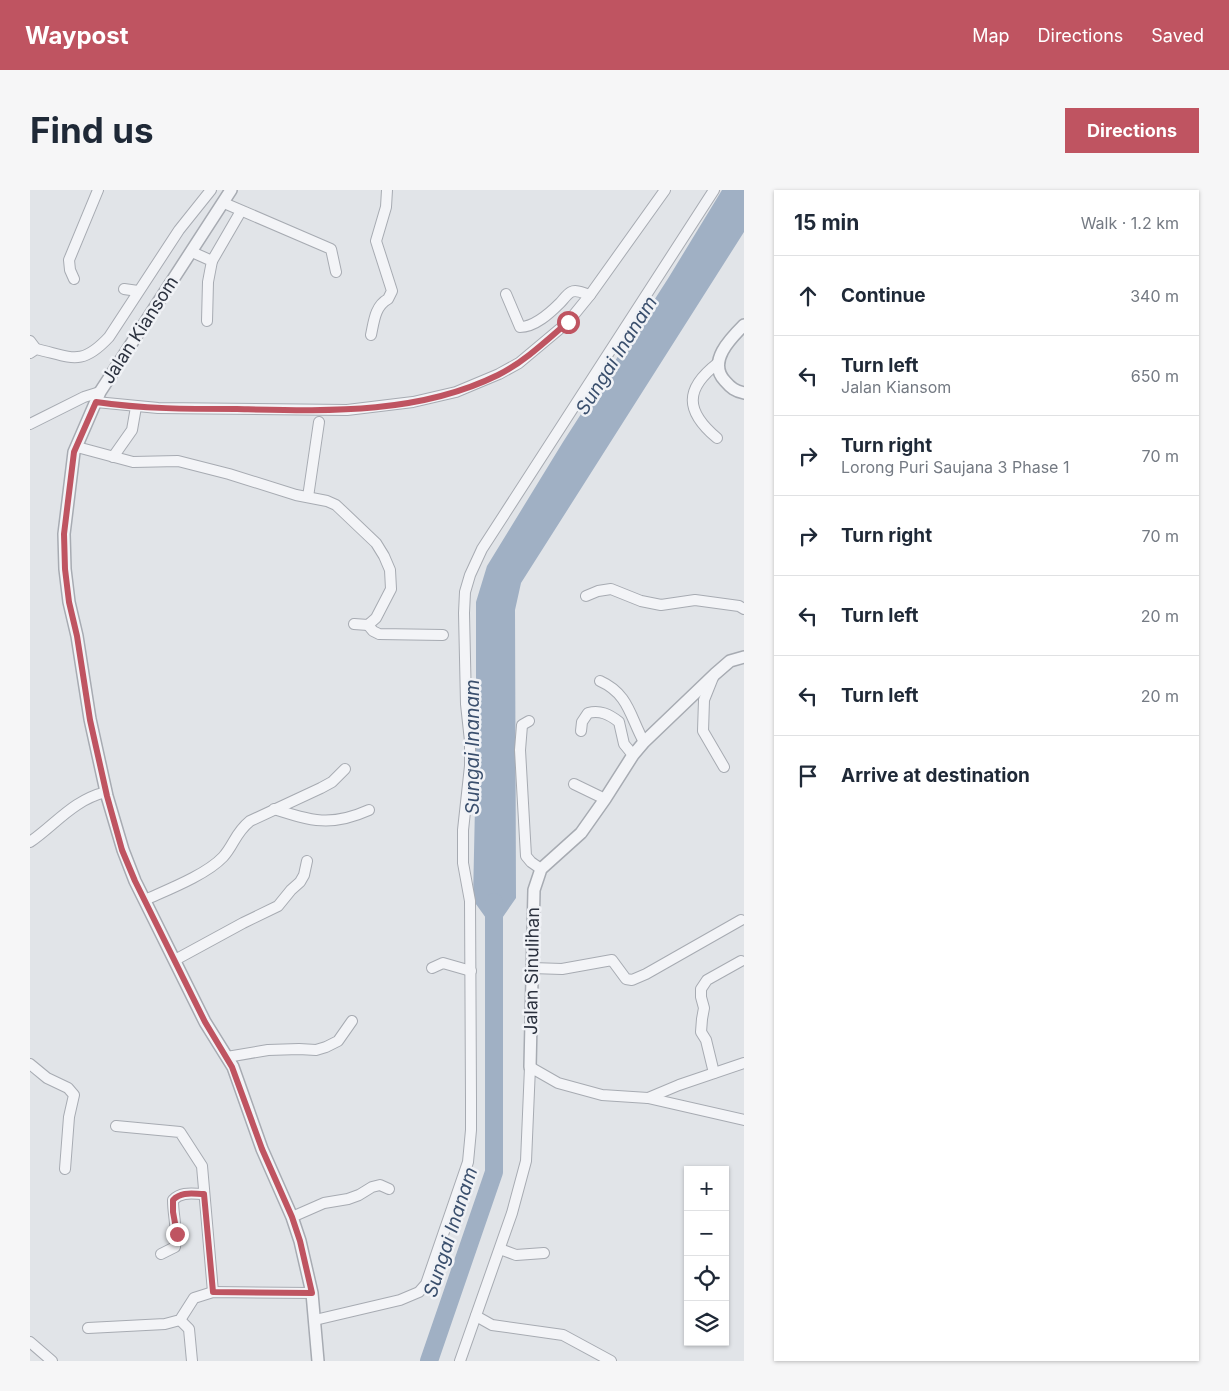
<!DOCTYPE html>
<html lang="en">
<head>
<meta charset="utf-8">
<style>
	body { margin:0; font-family:Inter,sans-serif; background:#f6f6f7; color:#1f2937 }
	.controls { position:absolute; right:15px; bottom:15px; display:grid; overflow:hidden; border-radius:0px; box-shadow:0 1px 4px #0004 }
	.controls button { width:45px; height:45px; display:grid; place-items:center; padding:0; border:0; border-bottom:1px solid #e0e1e3; background:#fff; color:#1f2937; font:25px sans-serif }
	.stop { position:absolute; width:15px; height:15px; margin:-11px; border:4px solid #bf5461; border-radius:50%; background:#fff }
	.stop.end { background:#bf5461; border-color:#fff; box-shadow:0 1px 5px #0008 }
	.list { margin:0; padding:0; list-style:none }
	h2 { display:flex; justify-content:space-between; align-items:center; height:65px; margin:0; padding:0 20px; font-size:21px }
	h2 small { font-size:16px; font-weight:400; color:#747a83 }
	.list li { display:grid; grid-template-columns:32px 1fr auto; gap:15px; align-items:center; box-sizing:border-box; height:80px; padding:0 20px; border-top:1px solid #e0e1e3 }
	.list b { display:block; font-size:19px; white-space:nowrap }
	.list p { margin:0; font-size:16px; white-space:nowrap; color:#747a83 }
	.list em { font-size:16px; font-style:normal; color:#747a83 }
	.icon { flex:none; width:28px; height:28px; fill:none; stroke:currentColor; stroke-width:2; stroke-linecap:round; stroke-linejoin:round }
	.map { position:relative; flex:none; width:714px; height:1171px; overflow:hidden; border-radius:0px }
	header { display:flex; align-items:center; gap:30px; box-sizing:border-box; height:70px; padding:0 25px; background:#bf5461; color:#fff }
	header strong { font-size:24px }
	nav { display:flex; gap:28px; margin-inline-start:auto; font-size:18px }
	.intro { display:flex; align-items:center; justify-content:space-between; box-sizing:border-box; height:120px; padding:0 30px }
	h1 { margin:0; font-size:35px }
	.button { padding:12px 22px; border-radius:0px; background:#bf5461; color:#fff; font-size:18px; font-weight:700 }
	main { display:flex; gap:30px; padding:0 30px }
	aside { flex:1; background:#fff; border-radius:0px; box-shadow:0 1px 4px #0004 }
	.map>svg:first-child { display:block }
	.water { fill:#a0b0c4 }
	.lines { fill:none; stroke-linecap:round; stroke-linejoin:round }
	.river { stroke:#a0b0c4; stroke-width:18 }
	.minor-casing { stroke:#a7abb2; stroke-width:12 }
	.tertiary-casing { stroke:#a7abb2; stroke-width:14 }
	.minor { stroke:#f3f4f7; stroke-width:10 }
	.tertiary { stroke:#f3f4f7; stroke-width:11 }
	.route { stroke:#bf5461; stroke-width:6 }
	.labels { text-anchor:middle; stroke-width:5; stroke-linejoin:round; paint-order:stroke }
	.street-label { font-size:18px; fill:#2b313e; stroke:#f0f2f6 }
	.water-label { font-size:19px; font-style:italic; fill:#3a4f6d; stroke:#f0f2f6 }
</style>
</head>
<body>
<header>
<strong>Waypost</strong>
<nav><a>Map</a><a>Directions</a><a>Saved</a></nav>
</header>
<div class="intro"><h1>Find us</h1><a class="button">Directions</a></div>
<main>
<div class="map">
<svg width="714" height="1171" viewBox="0 0 714 1171">
	<rect width="100%" height="100%" fill="#e1e4e8"/>
	<!-- water -->
	<path class="water" d="M692,0H714V42L491,393L485,420L486,708L468,734L461,735L443,710L446,569V412L457,376L533,252L639,87Z"/>
	<g class="lines">
		<!-- river -->
		<path class="river" d="M399,1171L464,982V712"/>
		<!-- minor casing -->
		<g class="minor-casing">
			<g id="minor">
				<path d="M194,13L301,59L306,82"/>
				<path d="M162,62L182,71L178,92L177,131"/>
				<path d="M182,71L211,21"/>
				<path d="M44,89L40,80L39,70L68,0"/>
				<path d="M94,99L108,101"/>
				<path d="M476,104L490,137C505,137 520,123 530,113C533,110 537,104 541,102C547,99 555,104 560,105"/>
				<path d="M341,145C344,131 345,116 358,109L362,101L346,51L356,17L357,0"/>
				<path d="M0,151L6,159"/>
				<path d="M0,163L6,159C42,167 51,177 79,147L149,40L181,0"/>
				<path d="M66,212L128,218L317,220L383,212L426,202L469,184L489,173L538,132L560,105L635,0"/>
				<path d="M0,234L54,207L70,202"/>
				<path d="M687,248C655,221 654,199 688,173"/>
				<path d="M47,257L103,272L148,271L199,284L266,305L297,311L306,315L346,353L354,366L360,380L361,399L346,428L338,435L324,434"/>
				<path d="M83,267L102,240L106,217"/>
				<path d="M278,307L289,232"/>
				<path d="M556,406L568,401L581,399L611,411L631,415L665,410L709,416L714,419"/>
				<path d="M338,435L343,441L349,444L413,445"/>
				<path d="M684,485L674,510L673,541L694,577"/>
				<path d="M570,491C599,504 600,527 614,552"/>
				<path d="M499,531L492,535L490,560L496,666L501,672L511,679"/>
				<path d="M551,541L552,532L558,523C570,520 579,524 589,532L594,554L603,565"/>
				<path d="M544,594L575,609"/>
				<path d="M244,619C282,631 301,637 339,620"/>
				<path d="M0,652C26,634 43,610 76,602"/>
				<path d="M115,710C137,700 176,685 193,667C204,655 205,643 220,631L291,598L302,592L315,579"/>
				<path d="M145,770L213,733L248,716L261,700L270,692L274,685L277,671"/>
				<path d="M402,778L413,773L441,781"/>
				<path d="M502,778L532,779L582,770L596,789L602,790L616,784L711,730"/>
				<path d="M197,867L238,860L269,859L286,860L296,857L308,851L322,831"/>
				<path d="M0,874L17,888L38,898L44,905L39,927L35,979"/>
				<path d="M684,883L676,850L671,842L672,829L674,818L671,807V799L677,790L711,771"/>
				<path d="M618,908L649,895L714,873"/>
				<path d="M86,936L150,942L172,976L183,1102"/>
				<path d="M262,1027L294,1013L318,1009L329,1005L342,997L350,995L359,999"/>
				<path d="M470,1059L486,1065L514,1063"/>
				<path d="M131,1064L145,1057C148,1040 143,1027 143,1010C152,1001 163,1004 174,1004"/>
				<path d="M446,1126L462,1135L533,1145L581,1171"/>
				<path d="M150,1130L159,1139L162,1171"/>
				<path d="M285,1130L370,1110L389,1102L396,1094L438,972L441,940V908L440,711L433,673V640L440,576V551L436,514L434,423L435,402L440,385L452,359L684,0"/>
				<path d="M58,1138L135,1134L150,1130L164,1108L183,1102L282,1103"/>
				<path d="M0,1152L22,1171"/>
				<path d="M430,1171L482,1023L496,971L500,877L528,893L572,905L618,908L714,930"/>
			</g>
		</g>
		<!-- tertiary casing -->
		<g class="tertiary-casing">
			<g id="tertiary">
				<path d="M201,0L70,202L44,262L34,344L35,379L39,412L47,446L60,529L77,606L93,660L105,691L175,832L203,877L232,959L262,1027L270,1051L282,1103L288,1171"/>
				<path d="M714,135C700,149 677,172 695,191C701,198 705,201 714,203"/>
				<path d="M500,877L504,700L511,679L551,643L575,609L603,565L614,552L685,484L700,471L714,467"/>
			</g>
		</g>
		<!-- minor -->
		<use href="#minor" class="minor"/>
		<!-- tertiary -->
		<use href="#tertiary" class="tertiary"/>
	</g>
	<g class="lines">
		<!-- route -->
		<path class="route" d="M147,1044L143,1022V1010C152,1001 163,1004 174,1004L183,1102L282,1103L270,1051L262,1027L232,959L202,877L175,832L105,691L92,660L77,606L60,530L47,446L39,412L35,379L34,344L44,262L66,212C113,219 159,219 207,219C295,221 387,225 468,185C494,172 516,151 538,132"/>
	</g>
	<g class="labels">
		<!-- street labels -->
		<g class="street-label">
			<text transform="translate(110 140) rotate(-57)" y="6">Jalan Kiansom</text>
			<text transform="translate(502 781) rotate(-89)" y="6">Jalan Sinulihan</text>
		</g>
		<!-- water labels -->
		<g class="water-label">
			<text transform="translate(586 165) rotate(-58)" y="7">Sungai Inanam</text>
			<text transform="translate(442 557) rotate(-90)" y="7">Sungai Inanam</text>
			<text transform="translate(420 1042) rotate(-72)" y="7">Sungai Inanam</text>
		</g>
	</g>
</svg>
<div class="controls">
<button>+</button>
<button>−</button>
<button><svg class="icon" aria-label="locate" viewBox="0 0 24 24"><circle cx="12" cy="12" r="6"/><path d="M12 2v4M12 18v4M2 12h4M18 12h4"/></svg></button>
<button><svg class="icon" aria-label="layers" viewBox="0 0 24 24"><path d="M12 4l9 5-9 5-9-5zM3 14l9 5 9-5"/></svg></button>
</div>
<div class="stop" style="left:538px;top:132px"></div>
<div class="stop end" style="left:147px;top:1044px"></div>
</div>
<aside>
<h2>15 min<small>Walk · 1.2 km</small></h2>
<ul class="list">
<li><svg class="icon" aria-label="ahead" viewBox="0 0 24 24"><path d="M12 20V5M6 11l6-6 6 6"/></svg><div><b>Continue</b></div><em>340 m</em></li>
<li><svg class="icon" aria-label="left" viewBox="0 0 24 24"><path d="M17 20v-9H6M10 6l-5 5 5 5"/></svg><div><b>Turn left</b><p>Jalan Kiansom</p></div><em>650 m</em></li>
<li><svg class="icon" aria-label="right" viewBox="0 0 24 24"><path d="M7 20v-9h11M14 6l5 5-5 5"/></svg><div><b>Turn right</b><p>Lorong Puri Saujana 3 Phase 1</p></div><em>70 m</em></li>
<li><svg class="icon" aria-label="right" viewBox="0 0 24 24"><path d="M7 20v-9h11M14 6l5 5-5 5"/></svg><div><b>Turn right</b></div><em>70 m</em></li>
<li><svg class="icon" aria-label="left" viewBox="0 0 24 24"><path d="M17 20v-9H6M10 6l-5 5 5 5"/></svg><div><b>Turn left</b></div><em>20 m</em></li>
<li><svg class="icon" aria-label="left" viewBox="0 0 24 24"><path d="M17 20v-9H6M10 6l-5 5 5 5"/></svg><div><b>Turn left</b></div><em>20 m</em></li>
<li><svg class="icon" aria-label="arrive" viewBox="0 0 24 24"><path d="M6 21V4h12l-3 4 3 4H6"/></svg><div><b>Arrive at destination</b></div></li>
</ul>
</aside>
</main>
</body>
</html>
